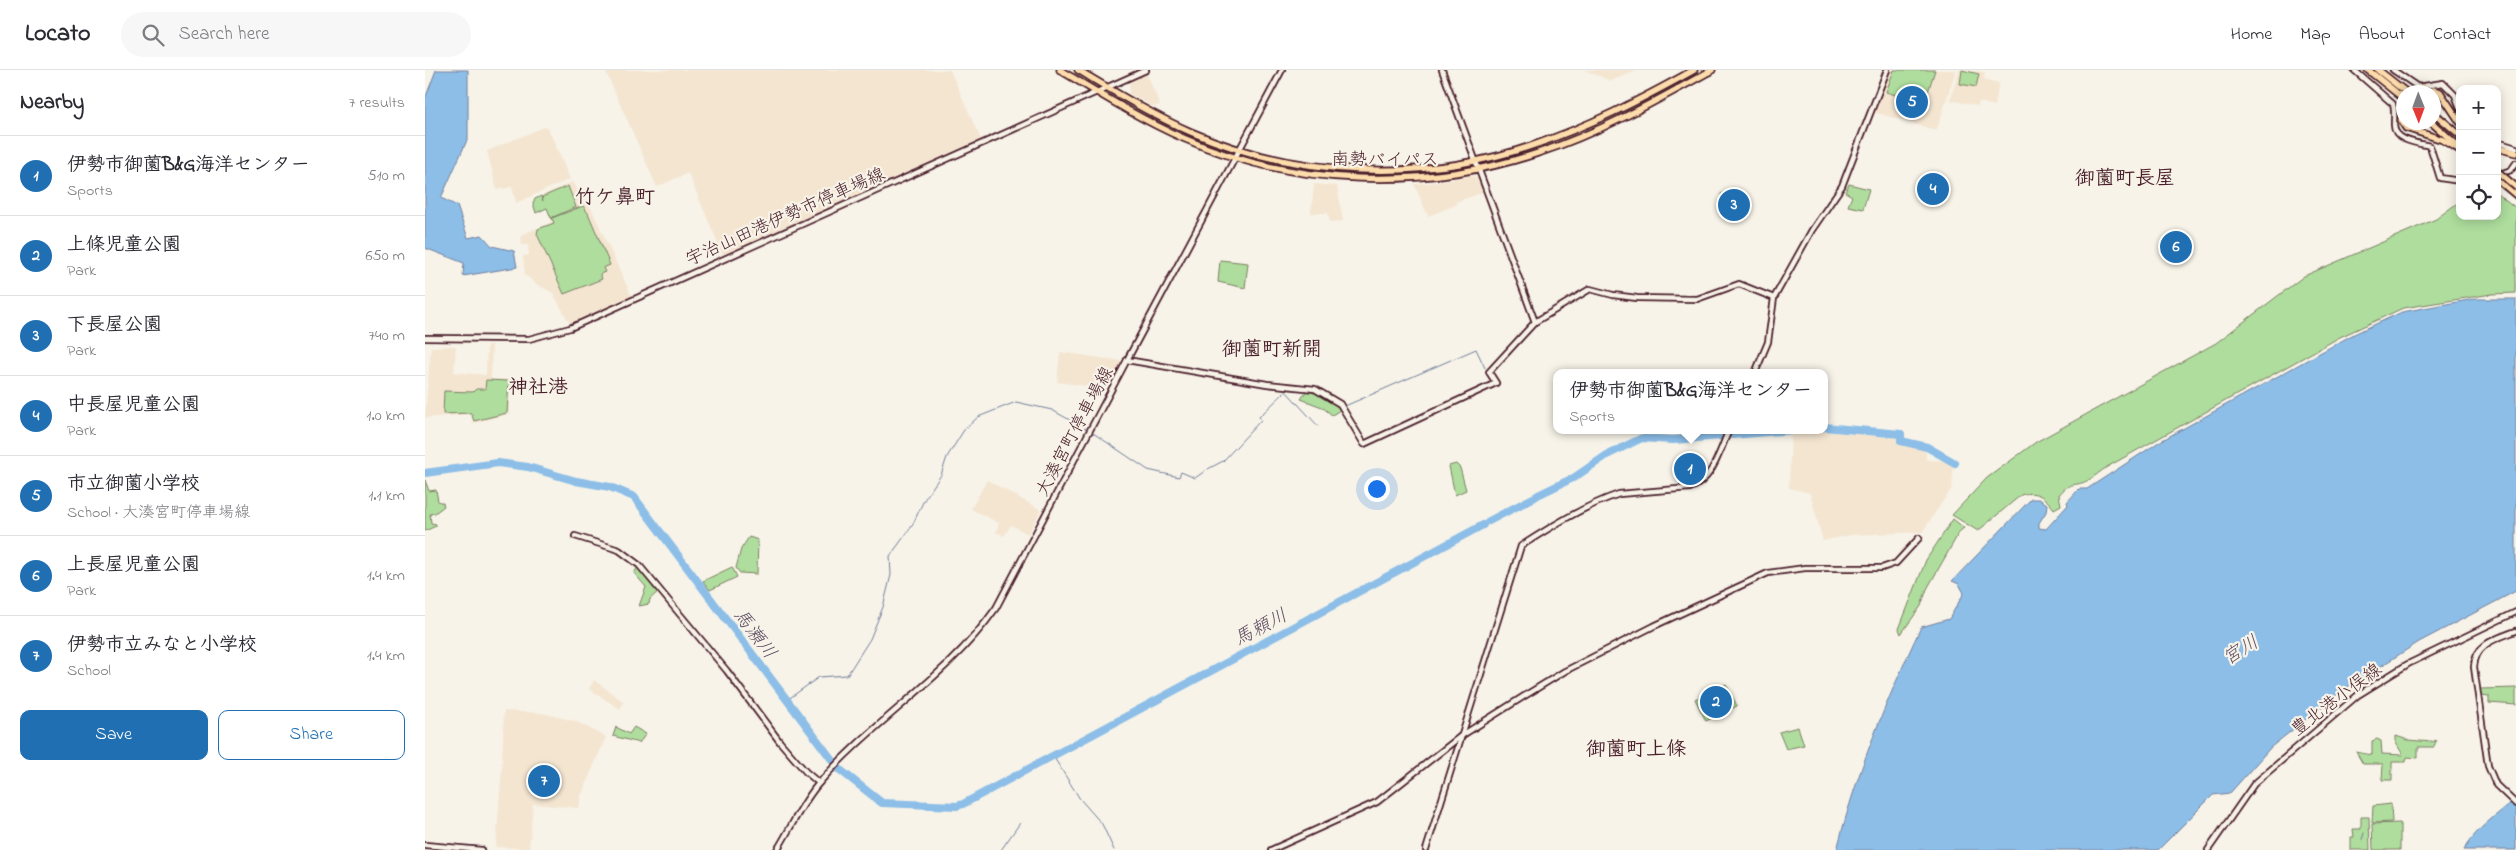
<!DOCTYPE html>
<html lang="en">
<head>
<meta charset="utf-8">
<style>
	body { margin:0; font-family:"Indie Flower","Klee One",sans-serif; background:#f7f7f7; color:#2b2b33 }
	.controls { position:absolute; right:15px; top:15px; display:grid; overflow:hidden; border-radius:10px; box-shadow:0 2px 12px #0003 }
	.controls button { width:45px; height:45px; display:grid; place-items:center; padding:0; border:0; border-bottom:1px solid #e1e1e2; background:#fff; color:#2b2b33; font:25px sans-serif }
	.compass { position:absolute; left:1971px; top:15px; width:45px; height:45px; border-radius:50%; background:#fff; box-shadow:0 2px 12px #0003; rotate:179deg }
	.you { position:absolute; left:951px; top:418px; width:18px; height:18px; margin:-12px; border:4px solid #fff; border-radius:50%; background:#1a73e8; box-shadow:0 0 0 8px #1a73e833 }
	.badge { display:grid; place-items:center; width:32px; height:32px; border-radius:50%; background:#1f6fb2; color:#fff; font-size:16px; font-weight:700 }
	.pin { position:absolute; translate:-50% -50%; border:2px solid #fff; box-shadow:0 1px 5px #0006 }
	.popup { position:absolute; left:1128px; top:299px; width:275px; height:65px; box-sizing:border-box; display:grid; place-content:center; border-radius:10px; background:#fff; filter:drop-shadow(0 1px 4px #0005); font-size:16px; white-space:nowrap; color:#7c7c81 }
	.popup b { font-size:19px; color:#2b2b33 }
	.popup::after { content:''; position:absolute; left:50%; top:100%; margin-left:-10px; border:10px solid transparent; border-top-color:#fff }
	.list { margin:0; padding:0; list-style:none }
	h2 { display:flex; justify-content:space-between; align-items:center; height:65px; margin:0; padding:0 20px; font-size:21px }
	h2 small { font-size:16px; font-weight:400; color:#7c7c81 }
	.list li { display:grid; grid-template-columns:32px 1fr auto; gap:15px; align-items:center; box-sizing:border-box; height:80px; padding:0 20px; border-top:1px solid #e1e1e2 }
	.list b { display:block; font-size:19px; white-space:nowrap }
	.list p { margin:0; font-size:16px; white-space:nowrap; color:#7c7c81 }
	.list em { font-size:16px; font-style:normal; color:#7c7c81 }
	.actions { display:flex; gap:10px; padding:15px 20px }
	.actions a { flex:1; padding:11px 0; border:1px solid #1f6fb2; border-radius:10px; text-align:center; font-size:18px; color:#1f6fb2 }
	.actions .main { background:#1f6fb2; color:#fff }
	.icon { flex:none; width:28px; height:28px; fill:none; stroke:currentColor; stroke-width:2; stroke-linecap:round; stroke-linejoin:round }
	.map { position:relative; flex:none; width:2091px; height:780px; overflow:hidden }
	header { display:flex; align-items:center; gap:30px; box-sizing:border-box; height:70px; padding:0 25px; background:#fff; border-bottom:1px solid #e1e1e2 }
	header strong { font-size:24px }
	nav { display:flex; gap:28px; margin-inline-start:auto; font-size:18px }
	.search { width:350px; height:45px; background:#f7f7f7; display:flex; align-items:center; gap:12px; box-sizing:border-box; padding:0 18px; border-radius:28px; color:#7c7c81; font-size:19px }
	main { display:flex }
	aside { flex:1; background:#fff }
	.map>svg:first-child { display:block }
	.built { fill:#f4e5d1 }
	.green { fill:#aedd9d; stroke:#7c7e64 }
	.water { fill:#8cbee8; stroke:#727e9c }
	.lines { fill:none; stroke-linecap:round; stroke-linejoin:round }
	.stream { stroke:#727e9c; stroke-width:1 }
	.river { stroke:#8cbee8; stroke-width:8 }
	.tertiary-casing { stroke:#4a1f2b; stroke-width:8 }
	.secondary-casing { stroke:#4a1f2b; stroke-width:8 }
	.trunk-casing { stroke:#4a1f2b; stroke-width:9 }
	.tertiary { stroke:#f7f3e8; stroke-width:4.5 }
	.secondary { stroke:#f7f3e8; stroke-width:4.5 }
	.trunk { stroke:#fddcac; stroke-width:5.5 }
	.trunk-bridge-casing { stroke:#4a1f2b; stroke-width:9; stroke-linecap:butt }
	.trunk-bridge { stroke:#fddcac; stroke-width:5.5 }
	.labels { text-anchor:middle; stroke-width:4.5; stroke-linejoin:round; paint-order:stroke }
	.street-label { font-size:18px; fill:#4a1f2b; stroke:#f7f3e8 }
	.water-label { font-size:19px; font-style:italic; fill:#5e4f64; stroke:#f7f3e8 }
	.quarter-label { font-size:20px; font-weight:bold; fill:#4a1f2b; stroke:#f7f3e8 }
</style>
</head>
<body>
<header>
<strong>Locato</strong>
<div class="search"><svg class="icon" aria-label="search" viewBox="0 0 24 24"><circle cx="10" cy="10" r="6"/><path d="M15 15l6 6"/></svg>Search here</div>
<nav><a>Home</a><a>Map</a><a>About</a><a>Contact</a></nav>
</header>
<main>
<aside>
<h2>Nearby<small>7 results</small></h2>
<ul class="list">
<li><span class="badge">1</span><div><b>伊勢市御薗B&amp;G海洋センター</b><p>Sports</p></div><em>510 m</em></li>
<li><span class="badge">2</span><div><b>上條児童公園</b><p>Park</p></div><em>650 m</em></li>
<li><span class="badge">3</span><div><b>下長屋公園</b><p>Park</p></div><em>740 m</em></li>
<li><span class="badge">4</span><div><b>中長屋児童公園</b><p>Park</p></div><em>1.0 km</em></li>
<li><span class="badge">5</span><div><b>市立御薗小学校</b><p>School · 大湊宮町停車場線</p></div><em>1.1 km</em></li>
<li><span class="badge">6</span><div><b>上長屋児童公園</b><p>Park</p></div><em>1.4 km</em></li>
<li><span class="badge">7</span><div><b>伊勢市立みなと小学校</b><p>School</p></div><em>1.4 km</em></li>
</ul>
<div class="actions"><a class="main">Save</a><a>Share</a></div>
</aside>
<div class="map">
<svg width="2091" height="780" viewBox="0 0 2091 780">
	<rect width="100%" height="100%" fill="#f7f3e8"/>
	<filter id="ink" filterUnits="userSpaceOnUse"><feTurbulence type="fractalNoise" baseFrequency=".02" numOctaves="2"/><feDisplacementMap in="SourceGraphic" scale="10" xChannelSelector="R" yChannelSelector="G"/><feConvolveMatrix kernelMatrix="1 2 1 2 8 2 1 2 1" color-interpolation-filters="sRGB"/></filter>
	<g filter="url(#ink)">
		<!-- built -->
		<g class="built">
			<path d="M180,0H525L556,70L298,185L263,103L232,117Z"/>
			<path d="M1159,0H1213L1186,11Z"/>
			<path d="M1465,0H1531L1512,59H1506L1449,42Z"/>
			<path d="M1534,0L1560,2L1559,9L1574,13L1570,36L1554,32L1553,36L1525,30Z"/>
			<path d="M722,4L735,35L729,37L704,24L705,11Z"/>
			<path d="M119,57L123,58L145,109L91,133L87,117L72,120L62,81Z"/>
			<path d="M1045,105L1055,109L1059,122L1031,132V135L1003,146L989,114L1021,111Z"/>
			<path d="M147,112L166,138L207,227L145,254L128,223L111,214L100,205L98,186L104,185L103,175H97L96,165L127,152L116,126Z"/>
			<path d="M889,114L912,116L918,151L905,152L903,143H886Z"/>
			<path d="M62,275H67L66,309L85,310L84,344L48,353L46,344L0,348L6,277L31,276L29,302L61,305Z"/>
			<path d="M635,282L697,291L684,319L632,312Z"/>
			<path d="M1400,359L1455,361L1476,366L1475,372L1501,377V390L1529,391L1527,418L1497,462L1426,465L1398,471L1385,423L1364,418L1366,362Z"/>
			<path d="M562,410L616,440L603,464L586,455L579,466L571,462L574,453L546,439Z"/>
			<path d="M169,610L199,632L195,639L164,619Z"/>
			<path d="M79,641L117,643L150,651L181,667L156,726L154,738L108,734L104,779L71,777L77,696Z"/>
		</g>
		<!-- green -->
		<g class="green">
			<path d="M1469,0H1510L1499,34L1461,22Z"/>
			<path d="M1537,0L1554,4L1551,17L1535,14Z"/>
			<path d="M1496,111L1524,118L1522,127L1492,120Z"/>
			<path d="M1424,114L1444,119L1438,139L1423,136L1427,126L1420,122Z"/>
			<path d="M143,116L151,137L126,148L122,138L111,143L108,133L110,129L116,126L118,131L117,127Z"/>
			<path d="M1315,119L1322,146L1304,151L1296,124Z"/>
			<path d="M2072,123L2091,138V223L2067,224L1978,238L1915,267L1682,397C1676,401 1669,407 1662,411C1649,417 1645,411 1634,425L1636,435L1629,439C1620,427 1612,420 1596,425L1553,461L1527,445L1562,408L1611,372L1791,273L1879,206L2011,149L2035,131V146H2072Z"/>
			<path d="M158,136L163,143L185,195L178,198L180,202L175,204L177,209L139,224L112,164L113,159L129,153L127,148Z"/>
			<path d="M795,190L823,193L820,218L793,212Z"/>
			<path d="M61,310L84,311L82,343L49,351L46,343L18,344L19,321L48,322L51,319H60Z"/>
			<path d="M882,320L906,330L915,340L907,345L897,337L876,329Z"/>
			<path d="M1031,394L1035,398L1041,420L1030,425L1024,396Z"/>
			<path d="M0,410L4,421L11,420L13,431L18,433L19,436L10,443L5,444L6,453L11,454V456L0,461Z"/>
			<path d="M1528,449L1539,458L1535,461L1502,519L1496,536L1476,564L1474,559L1501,490Z"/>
			<path d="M324,467L333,470L332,504L315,503L311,498L316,479Z"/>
			<path d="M213,497L234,521L225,529L224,534L214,536L221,517L209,503Z"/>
			<path d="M307,497L312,507L285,520L278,511Z"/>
			<path d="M1301,614L1312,636L1281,651L1270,629Z"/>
			<path d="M2091,618V635L2064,633V626L2056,625L2055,619Z"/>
			<path d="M191,657L204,664L209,657L221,664L214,673L188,666Z"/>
			<path d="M1373,657L1379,675L1361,679L1354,662Z"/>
			<path d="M1971,666L1983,670L2007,672L2011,670L2009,677H1993V688L1982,687L1981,692H1967V710H1957L1958,694H1938L1931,682L1947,685V671L1952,669L1956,671L1957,684L1978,685L1971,673Z"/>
			<path d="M1966,734L1967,752L1947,753L1948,736Z"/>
			<path d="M1936,747H1944L1945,780H1926V767H1929L1928,759H1936Z"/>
			<path d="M1975,753V780H1948L1947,754Z"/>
		</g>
		<!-- water -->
		<g class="water">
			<path d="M11,0H43V68L16,128L32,136L43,168L57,165L67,176L89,181L92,197L38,206L39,193L0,178V29Z"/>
			<path d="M2049,229H2091V521L1994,572L1918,620L1846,677L1805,723L1788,725L1733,780H1412C1431,703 1462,629 1496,557L1524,549L1539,523L1534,514L1527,511L1606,429H1614L1622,434L1621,442L1614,453V458L1621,459L1643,435L1642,432L1654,419H1662L1734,372L1929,264L1977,242Z"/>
			<path d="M2091,729V780H2039C2051,758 2072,745 2091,729Z"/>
		</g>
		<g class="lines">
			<!-- stream -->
			<g class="stream">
				<path d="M920,336L1051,279L1060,298"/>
				<path d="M668,363L723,400L754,407L756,402L770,408L780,401"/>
				<path d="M783,399L798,391L836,350L834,347L861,321L893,356"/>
				<path d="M362,630L394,607L422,605L445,569L458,537L466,505L465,486L487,456L499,430L516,405L522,387L539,360L553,347L591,332L627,340L661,359"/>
				<path d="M628,686L655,729L677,754L689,780"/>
				<path d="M1937,770L1939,763"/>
				<path d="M576,780L595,753"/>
			</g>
			<!-- river -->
			<g class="river">
				<path d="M1399,357L1476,364V371L1502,377L1530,393"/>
				<path d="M1307,365L1367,360"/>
				<path d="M0,403L73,393L103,397L151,411L185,417L209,427L414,699L457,733L532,736L538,734L1058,455"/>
				<path d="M1113,425L1150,407L1182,385L1217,368L1248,370L1296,366"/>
				<path d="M1064,451L1110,427"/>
			</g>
			<!-- tertiary casing -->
			<g class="tertiary-casing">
				<g id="tertiary">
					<path d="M1017,0L1110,252"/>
					<path d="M702,290L857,0"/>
					<path d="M1330,303L1343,272L1349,228"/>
					<path d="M150,466L194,480L214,495L302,601L355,672L381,702L394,713"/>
					<path d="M2091,561C2073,568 2050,573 2049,597L2063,696L2071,715L2091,734"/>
					<path d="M0,775L57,780"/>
					<path d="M846,780L952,732L1036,666L1101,625L1140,601L1229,556L1343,503L1380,498H1457L1471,493L1494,468"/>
					<path d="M1001,780L1096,476C1127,456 1159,436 1194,424L1265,418C1288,410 1294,382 1304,360"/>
				</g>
			</g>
			<!-- secondary casing -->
			<g class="secondary-casing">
				<g id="secondary">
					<path d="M1929,0L1968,34C1970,41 1969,47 1969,55C1969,71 1993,73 2005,76L2015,108L2035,111"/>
					<path d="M1968,0L1993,17L2018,13L2030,25L2035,38"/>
					<path d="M2072,72L2091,78"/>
					<path d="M2072,105L2086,100L2091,93"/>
					<path d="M0,268L104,269L145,258L721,0"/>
					<path d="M352,780C366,758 377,732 395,712C449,650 523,607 571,538L702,290L842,314L890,319L915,334L939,374L1071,313L1064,302L1110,252L1165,219L1188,225L1212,228L1272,229L1314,214L1349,228L1387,160L1417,116L1462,0"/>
					<path d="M1783,780L1829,714L1933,625L1983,594L2091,542"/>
				</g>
			</g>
			<!-- trunk casing -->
			<g class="trunk-casing">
				<g id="trunk">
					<path d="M635,0C675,24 715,49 758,68C867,117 1000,121 1113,83C1174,63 1231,31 1287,0"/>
					<path d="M653,0C690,22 727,45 766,62C870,107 998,113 1106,76C1163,57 1217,29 1269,0"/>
					<path d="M1943,0L1978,28"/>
					<path d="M1953,0L1981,22"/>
					<path d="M1994,22L1998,17"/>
					<path d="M2003,22L2008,20L2015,22L2035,52"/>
					<path d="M1978,42L1976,50L1981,58L2018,70L2035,80"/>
					<path d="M2008,42L2035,65"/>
					<path d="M2006,52L2031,74"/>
					<path d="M2072,78L2091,83"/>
					<path d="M2072,109L2091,125"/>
				</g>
			</g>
			<!-- tertiary -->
			<use href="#tertiary" class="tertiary"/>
			<!-- secondary -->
			<use href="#secondary" class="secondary"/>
			<!-- trunk -->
			<use href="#trunk" class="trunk"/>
			<!-- trunk-bridge casing -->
			<g class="trunk-bridge-casing">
				<path id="trunk-bridge" d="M2072,101L2091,117"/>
			</g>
			<!-- trunk-bridge -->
			<use href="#trunk-bridge" class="trunk-bridge"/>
		</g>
	</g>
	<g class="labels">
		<!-- street labels -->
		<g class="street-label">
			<text x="960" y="95">南勢バイパス</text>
			<text transform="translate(360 146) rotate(-24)" y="6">宇治山田港伊勢市停車場線</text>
			<text transform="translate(649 361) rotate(-62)" y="6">大湊宮町停車場線</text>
			<text transform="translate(1911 629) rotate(-37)" y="6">豊北港小俣線</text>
		</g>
		<!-- water labels -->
		<g class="water-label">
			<text transform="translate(835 556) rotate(-28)" y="7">馬頼川</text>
			<text transform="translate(331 563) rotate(53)" y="7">馬瀬川</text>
			<text transform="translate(1815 579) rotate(-32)" y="7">宮川</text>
		</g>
		<!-- quarter labels -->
		<g class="quarter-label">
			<text x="1700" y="114">御薗町長屋</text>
			<text x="190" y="133">竹ケ鼻町</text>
			<text x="847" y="285">御薗町新開</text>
			<text x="113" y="323">神社港</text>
			<text x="1211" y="685">御薗町上條</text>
		</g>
	</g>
</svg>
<div class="controls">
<button>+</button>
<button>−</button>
<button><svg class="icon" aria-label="locate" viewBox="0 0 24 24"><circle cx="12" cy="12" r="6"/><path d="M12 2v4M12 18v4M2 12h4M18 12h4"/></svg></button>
</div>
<svg class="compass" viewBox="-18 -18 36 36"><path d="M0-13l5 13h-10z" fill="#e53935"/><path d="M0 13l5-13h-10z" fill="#7c7c81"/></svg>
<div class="you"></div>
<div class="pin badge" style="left:1265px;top:399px">1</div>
<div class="popup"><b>伊勢市御薗B&amp;G海洋センター</b>Sports</div>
<div class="pin badge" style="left:1291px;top:632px">2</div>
<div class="pin badge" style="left:1309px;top:135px">3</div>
<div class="pin badge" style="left:1508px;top:119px">4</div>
<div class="pin badge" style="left:1487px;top:32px">5</div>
<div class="pin badge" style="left:1751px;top:177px">6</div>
<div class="pin badge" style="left:119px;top:711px">7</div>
</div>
</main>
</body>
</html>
